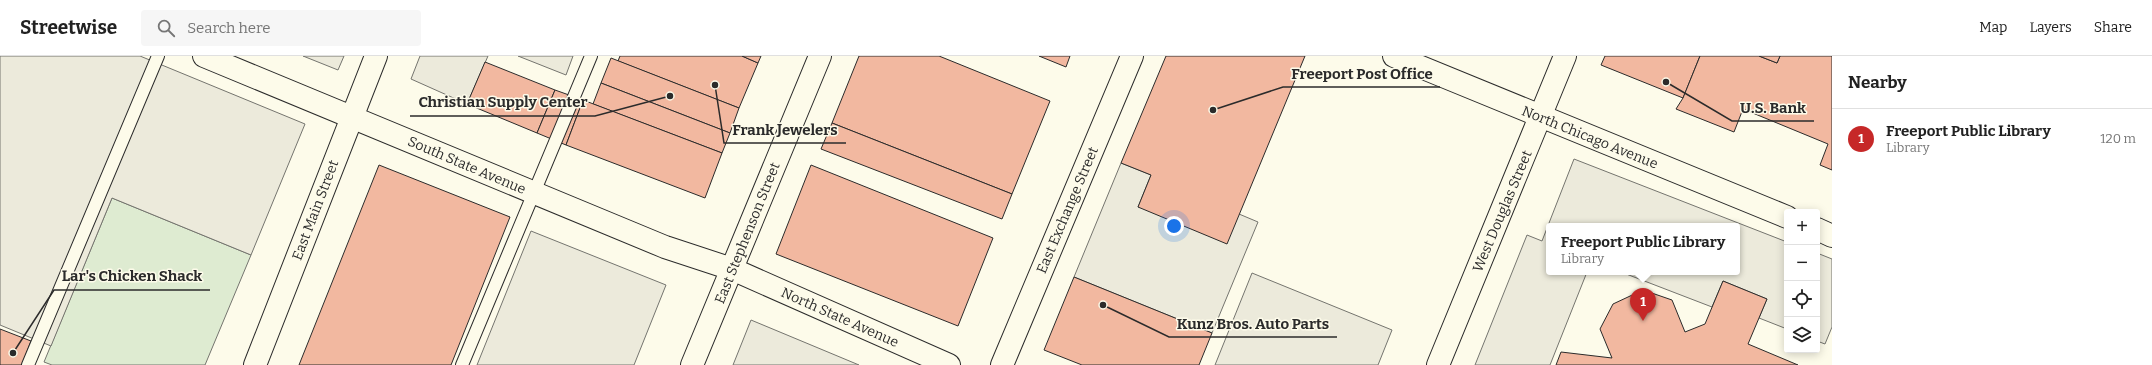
<!DOCTYPE html>
<html lang="en">
<head>
<meta charset="utf-8">
<style>
	body { margin:0; font-family:Bitter,serif; background:#f6f6f6; color:#222 }
	.controls { position:absolute; right:12px; bottom:12px; display:grid; overflow:hidden; border-radius:4px; box-shadow:0 2px 10px #0003 }
	.controls button { width:36px; height:36px; display:grid; place-items:center; padding:0; border:0; border-bottom:1px solid #e0e0e0; background:#fff; color:#222; font:20px sans-serif }
	.you { position:absolute; left:1174px; top:170px; width:14px; height:14px; margin:-10px; border:3px solid #fff; border-radius:50%; background:#1a73e8; box-shadow:0 0 0 6px #1a73e833 }
	.badge { display:grid; place-items:center; width:26px; height:26px; border-radius:50%; background:#c62828; color:#fff; font-size:13px; font-weight:700 }
	.pin { position:absolute; translate:-50% -33px; filter:drop-shadow(0 1px 2px #0008) }
	.pin::after { content:''; position:absolute; top:21px; width:14px; height:12px; background:inherit; clip-path:polygon(0 0,100% 0,50% 100%) }
	.popup { position:absolute; left:1546px; top:167px; width:194px; height:52px; box-sizing:border-box; display:grid; place-content:center; border-radius:4px; background:#fff; filter:drop-shadow(0 1px 3px #0005); font-size:13px; white-space:nowrap; color:#767676 }
	.popup b { font-size:15px; color:#222 }
	.popup::after { content:''; position:absolute; left:50%; top:100%; margin-left:-8px; border:8px solid transparent; border-top-color:#fff }
	.list { margin:0; padding:0; list-style:none }
	h2 { display:flex; justify-content:space-between; align-items:center; height:52px; margin:0; padding:0 16px; font-size:17px }
	h2 small { font-size:13px; font-weight:400; color:#767676 }
	.list li { display:grid; grid-template-columns:26px 1fr auto; gap:12px; align-items:center; box-sizing:border-box; height:60px; padding:0 16px; border-top:1px solid #e0e0e0 }
	.list b { display:block; font-size:15px; white-space:nowrap }
	.list p { margin:0; font-size:13px; white-space:nowrap; color:#767676 }
	.list em { font-size:13px; font-style:normal; color:#767676 }
	.icon { flex:none; width:22px; height:22px; fill:none; stroke:currentColor; stroke-width:2; stroke-linecap:round; stroke-linejoin:round }
	.map { position:relative; flex:none; width:1832px; height:309px; overflow:hidden }
	header { display:flex; align-items:center; gap:24px; box-sizing:border-box; height:56px; padding:0 20px; background:#fff; border-bottom:1px solid #e0e0e0 }
	header strong { font-size:19px }
	nav { display:flex; gap:22px; margin-inline-start:auto; font-size:14px }
	.search { width:280px; height:36px; background:#f6f6f6; display:flex; align-items:center; gap:10px; box-sizing:border-box; padding:0 14px; border-radius:4px; color:#767676; font-size:15px }
	main { display:flex }
	aside { flex:1; background:#fff }
	.map>svg:first-child { display:block }
	.green { fill:#deebd1; stroke:#74746e }
	.parking { fill:#eceadb; stroke:#74746e }
	.building { fill:#f2b8a0; stroke:#2b2b2b }
	.lines { fill:none; stroke-linecap:round; stroke-linejoin:round }
	.service-casing { stroke:#2b2b2b; stroke-width:14 }
	.minor-casing { stroke:#2b2b2b; stroke-width:24 }
	.primary-casing { stroke:#2b2b2b; stroke-width:24 }
	.service { stroke:#fdfbea; stroke-width:12 }
	.minor { stroke:#fdfbea; stroke-width:22 }
	.primary { stroke:#fdfbea; stroke-width:22 }
	.labels { text-anchor:middle; stroke-width:3; stroke-linejoin:round; paint-order:stroke }
	.street-label { font-size:14px; fill:#2b2b2b; stroke:#fdfbea }
	.leader { fill:none; stroke:#2b2b2b; stroke-width:1.5 }
	.callout-dot { fill:#2b2b2b; stroke:#fdfbea; stroke-width:1.5 }
	.callout-label { font-size:15px; text-anchor:middle; font-weight:bold; fill:#2b2b2b; stroke:#fdfbea; stroke-width:3; stroke-linejoin:round; paint-order:stroke }
</style>
</head>
<body>
<header>
<strong>Streetwise</strong>
<div class="search"><svg class="icon" aria-label="search" viewBox="0 0 24 24"><circle cx="10" cy="10" r="6"/><path d="M15 15l6 6"/></svg>Search here</div>
<nav><a>Map</a><a>Layers</a><a>Share</a></nav>
</header>
<main>
<div class="map">
<svg width="1832" height="309" viewBox="0 0 1832 309">
	<rect width="100%" height="100%" fill="#fdfbea"/>
	<!-- green -->
	<path class="green" d="M112,142L251,199L205,309H52L44,306Z"/>
	<!-- parking -->
	<g class="parking">
		<path d="M0,0H140L305,68L251,199L112,142L51,290L0,269Z"/>
		<path d="M303,0H344L338,14Z"/>
		<path d="M420,0H488L467,48L411,23Z"/>
		<path d="M518,0H573L566,19Z"/>
		<path d="M1574,103L1787,186V273L1759,262L1767,243L1723,225L1712,251L1621,216H1737V170H1549V216H1587L1550,309H1475L1527,179L1542,185Z"/>
		<path d="M1121,107L1151,119L1138,151L1239,158L1258,166L1212,277L1074,221Z"/>
		<path d="M531,175L666,229L634,309H477Z"/>
		<path d="M1817,197L1832,203V271L1825,288L1817,285Z"/>
		<path d="M1252,217L1392,274L1378,309H1215Z"/>
		<path d="M751,264L859,309H733Z"/>
	</g>
	<!-- building -->
	<g class="building">
		<path d="M620,0H742L758,7L739,52L618,5Z"/>
		<path d="M742,0H761L758,7Z"/>
		<path d="M859,0H939L1050,45L1012,138L832,67Z"/>
		<path d="M1039,0H1070L1066,11Z"/>
		<path d="M1166,0H1305L1227,188L1138,151L1151,119L1121,107Z"/>
		<path d="M1605,0H1700L1683,42L1601,9Z"/>
		<path d="M1700,0H1759L1777,7L1780,0H1832V114L1820,109L1828,88L1743,53L1734,76L1676,53L1683,42Z"/>
		<path d="M1759,0H1780L1777,7Z"/>
		<path d="M611,2L739,52L730,77L601,27Z"/>
		<path d="M485,6L555,34L537,77L467,48Z"/>
		<path d="M601,27L730,77L722,97L593,48Z"/>
		<path d="M555,34L583,44L566,89L537,77Z"/>
		<path d="M583,44L722,97L705,142L566,89Z"/>
		<path d="M832,67L1012,138L1002,163L821,93Z"/>
		<path d="M379,109L510,161L451,309H299Z"/>
		<path d="M811,109L993,182L958,270L776,198Z"/>
		<path d="M1074,221L1212,277L1199,309H1082L1044,294Z"/>
		<path d="M1723,225L1767,243L1748,288L1798,309H1556L1561,296L1612,302L1600,273L1613,248L1643,234L1672,244L1685,276L1705,268Z"/>
		<path d="M0,273L31,285L22,309H0Z"/>
	</g>
	<g class="lines">
		<!-- service casing -->
		<g class="service-casing">
			<g id="service">
				<path d="M28,309L158,0"/>
				<path d="M462,309L591,0"/>
			</g>
		</g>
		<!-- minor casing -->
		<g class="minor-casing">
			<g id="minor">
				<path d="M204,0L665,191L732,213L949,309"/>
				<path d="M1394,0L1787,161"/>
				<path d="M1817,173L1832,180"/>
				<path d="M255,309L376,0"/>
				<path d="M692,309L820,0"/>
				<path d="M1002,309L1132,0"/>
			</g>
		</g>
		<!-- primary casing -->
		<g class="primary-casing">
			<path id="primary" d="M1438,309L1565,0"/>
		</g>
		<!-- service -->
		<use href="#service" class="service"/>
		<!-- minor -->
		<use href="#minor" class="minor"/>
		<!-- primary -->
		<use href="#primary" class="primary"/>
	</g>
	<g class="labels">
		<!-- street labels -->
		<g class="street-label">
			<text transform="translate(1590 81) rotate(22)" y="5">North Chicago Avenue</text>
			<text transform="translate(467 109) rotate(23)" y="5">South State Avenue</text>
			<text transform="translate(315 154) rotate(-69)" y="5">East Main Street</text>
			<text transform="translate(1067 154) rotate(-67)" y="5">East Exchange Street</text>
			<text transform="translate(1502 155) rotate(-67)" y="5">West Douglas Street</text>
			<text transform="translate(747 177) rotate(-68)" y="5">East Stephenson Street</text>
			<text transform="translate(840 261) rotate(24)" y="5">North State Avenue</text>
		</g>
	</g>
	<!-- callouts -->
	<path class="leader" d="M1213 54L1283 31H1440M670 40L595 60H410M1666 26L1732 65H1814M715 29L724 87H846M13 297L54 234H210M1103 249L1169 281H1337"/>
	<g class="callout-dot">
		<circle cx="1213" cy="54" r="4"/>
		<circle cx="670" cy="40" r="4"/>
		<circle cx="1666" cy="26" r="4"/>
		<circle cx="715" cy="29" r="4"/>
		<circle cx="13" cy="297" r="4"/>
		<circle cx="1103" cy="249" r="4"/>
	</g>
	<g class="callout-label">
		<text x="1362" y="23">Freeport Post Office</text>
		<text x="503" y="51">Christian Supply Center</text>
		<text x="1773" y="57">U.S. Bank</text>
		<text x="785" y="79">Frank Jewelers</text>
		<text x="132" y="225">Lar's Chicken Shack</text>
		<text x="1253" y="273">Kunz Bros. Auto Parts</text>
	</g>
</svg>
<div class="controls">
<button>+</button>
<button>−</button>
<button><svg class="icon" aria-label="locate" viewBox="0 0 24 24"><circle cx="12" cy="12" r="6"/><path d="M12 2v4M12 18v4M2 12h4M18 12h4"/></svg></button>
<button><svg class="icon" aria-label="layers" viewBox="0 0 24 24"><path d="M12 4l9 5-9 5-9-5zM3 14l9 5 9-5"/></svg></button>
</div>
<div class="you"></div>
<div class="pin badge" style="left:1643px;top:265px">1</div>
<div class="popup"><b>Freeport Public Library</b>Library</div>
</div>
<aside>
<h2>Nearby<small></small></h2>
<ul class="list">
<li><span class="badge">1</span><div><b>Freeport Public Library</b><p>Library</p></div><em>120 m</em></li>
</ul>
</aside>
</main>
</body>
</html>
